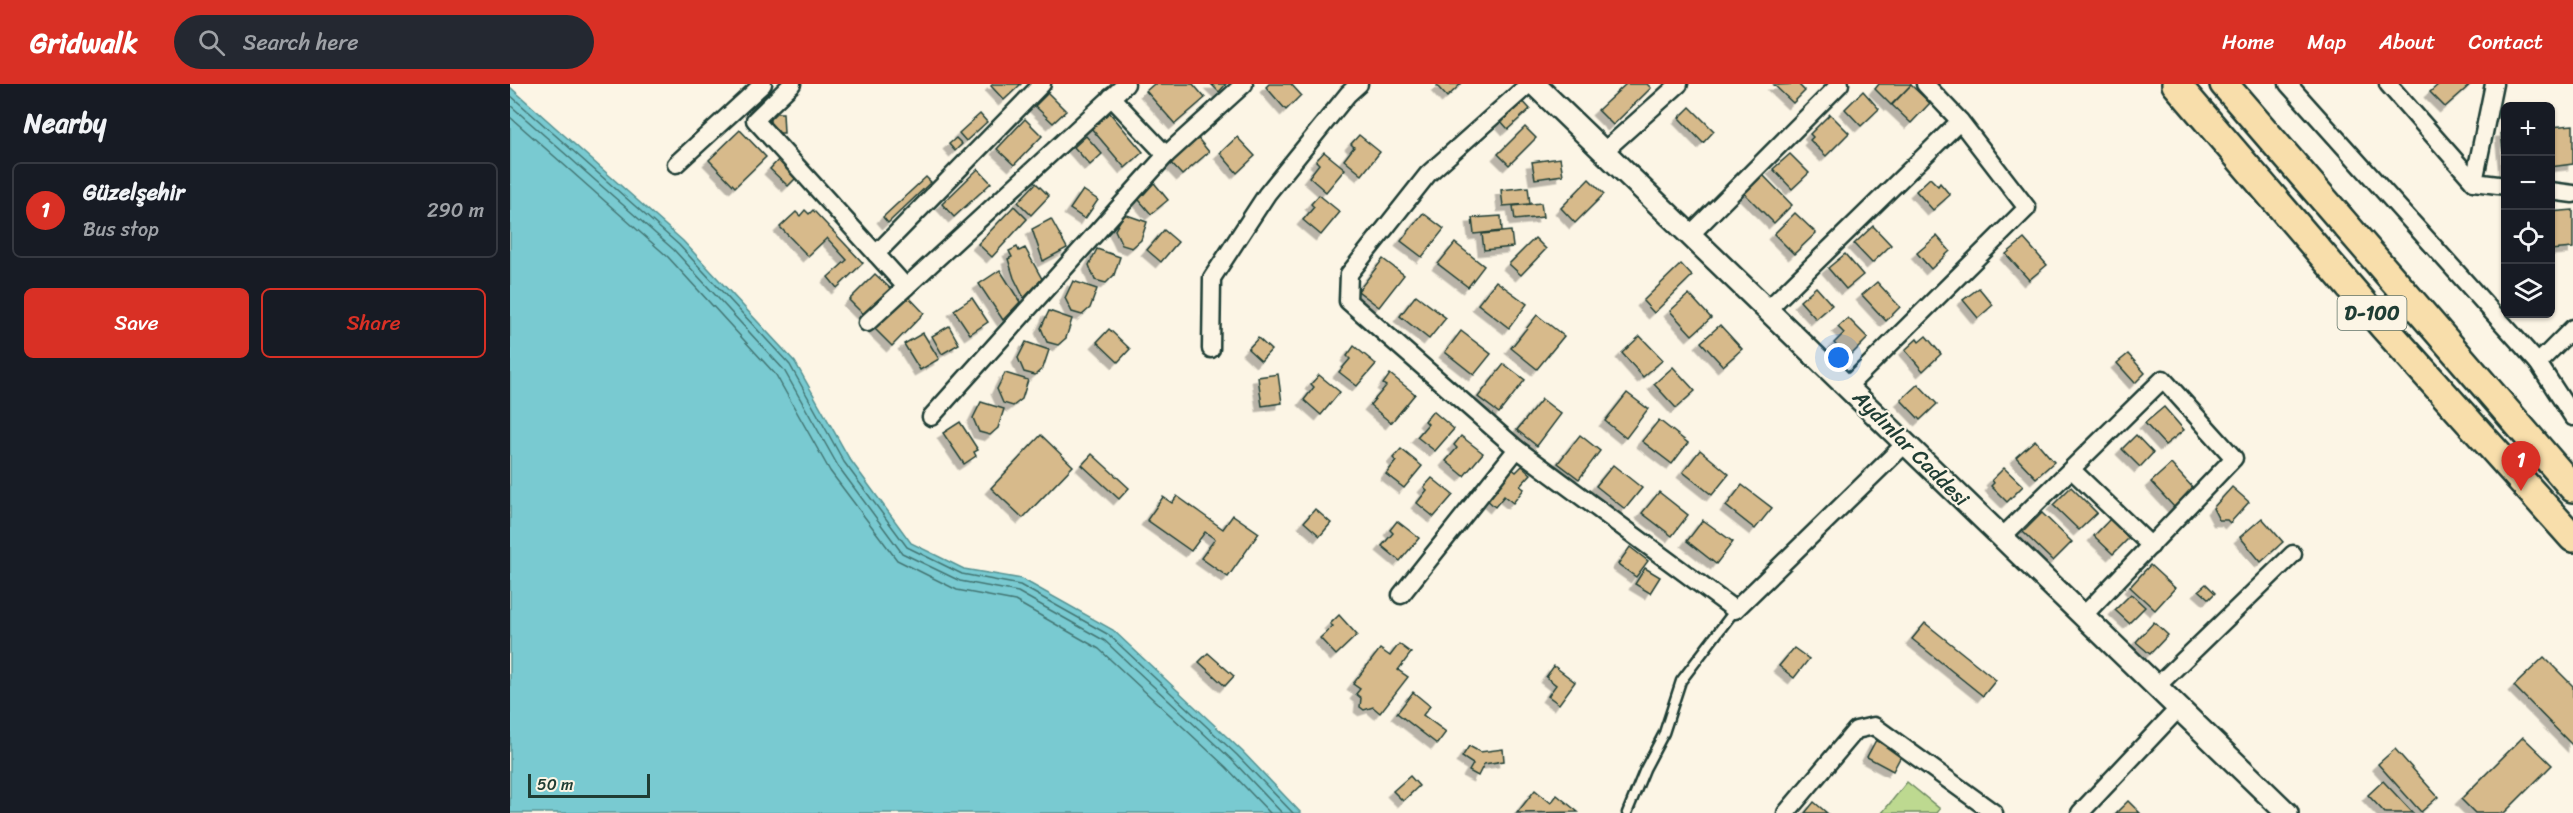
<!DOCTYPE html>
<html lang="en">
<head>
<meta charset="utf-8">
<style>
	body { margin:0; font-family:Sriracha,sans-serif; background:#242831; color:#f1f3f6 }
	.controls { position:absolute; right:18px; top:18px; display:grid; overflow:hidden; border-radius:9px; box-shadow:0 2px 4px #0004 }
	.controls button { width:54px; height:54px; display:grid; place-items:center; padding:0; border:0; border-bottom:2px solid #363941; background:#171b24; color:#f1f3f6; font:30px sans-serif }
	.scale { position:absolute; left:18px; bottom:15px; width:122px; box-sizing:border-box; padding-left:6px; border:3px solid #1f3d34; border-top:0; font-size:16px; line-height:21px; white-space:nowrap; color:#1f3d34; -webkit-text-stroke:4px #fcf5e5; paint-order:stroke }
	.you { position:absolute; left:1329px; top:274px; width:21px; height:21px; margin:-15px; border:4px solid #fff; border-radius:50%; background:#1a73e8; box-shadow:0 0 0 9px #1a73e833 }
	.badge { display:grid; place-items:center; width:39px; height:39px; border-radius:50%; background:#d93025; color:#fff; font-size:20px; font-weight:700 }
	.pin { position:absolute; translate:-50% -50px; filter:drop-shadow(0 2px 3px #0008) }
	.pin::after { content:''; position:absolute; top:32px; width:21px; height:18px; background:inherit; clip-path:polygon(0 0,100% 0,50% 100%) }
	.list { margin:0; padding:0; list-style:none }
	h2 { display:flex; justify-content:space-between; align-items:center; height:78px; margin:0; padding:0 24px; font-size:26px }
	h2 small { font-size:20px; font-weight:400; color:#9ea1a6 }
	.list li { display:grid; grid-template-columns:39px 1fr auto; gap:18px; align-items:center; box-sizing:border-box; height:96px; margin:0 12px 12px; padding:0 12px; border:2px solid #363941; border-radius:9px }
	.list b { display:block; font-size:22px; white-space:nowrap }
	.list p { margin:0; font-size:20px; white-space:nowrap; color:#9ea1a6 }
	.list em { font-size:20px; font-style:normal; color:#9ea1a6 }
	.actions { display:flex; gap:12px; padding:18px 24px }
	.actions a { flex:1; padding:14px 0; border:2px solid #d93025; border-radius:9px; text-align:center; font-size:21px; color:#d93025 }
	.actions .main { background:#d93025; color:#fff }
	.icon { flex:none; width:33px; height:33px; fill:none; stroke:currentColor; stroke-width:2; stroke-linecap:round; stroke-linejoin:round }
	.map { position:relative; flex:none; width:2063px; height:729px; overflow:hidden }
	header { display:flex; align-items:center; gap:36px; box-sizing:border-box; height:84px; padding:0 30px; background:#d93025; color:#fff }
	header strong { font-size:28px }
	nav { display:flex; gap:33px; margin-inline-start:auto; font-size:21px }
	.search { width:420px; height:54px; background:#242831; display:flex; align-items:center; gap:15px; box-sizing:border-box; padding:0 21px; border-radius:33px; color:#9ea1a6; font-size:22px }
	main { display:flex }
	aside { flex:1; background:#171b24 }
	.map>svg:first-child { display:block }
	.green { fill:#bdd990; stroke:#6e8b62; stroke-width:1.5 }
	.water { fill:#79cad1; stroke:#559292; stroke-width:1.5 }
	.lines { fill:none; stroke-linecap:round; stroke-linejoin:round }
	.shore { stroke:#437573; stroke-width:1.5 }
	.building { fill:#d7ba8b; stroke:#1f3d34; stroke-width:1.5; filter:url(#shadow) }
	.service-casing { stroke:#1f3d34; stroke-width:13 }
	.minor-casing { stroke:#1f3d34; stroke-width:21 }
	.tertiary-casing { stroke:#1f3d34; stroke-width:26 }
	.trunk-casing { stroke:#1f3d34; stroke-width:32 }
	.service { stroke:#fcf5e5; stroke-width:8 }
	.minor { stroke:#fcf5e5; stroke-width:16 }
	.tertiary { stroke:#fcf5e5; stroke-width:21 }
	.trunk { stroke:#f8deab; stroke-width:27 }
	.labels { text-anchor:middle; stroke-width:4.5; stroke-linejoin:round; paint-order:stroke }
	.shield { fill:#fcf5e5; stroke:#617469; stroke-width:1.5 }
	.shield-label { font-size:20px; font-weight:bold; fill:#1f3d34 }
	.street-label { font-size:21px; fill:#1f3d34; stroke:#fcf5e5 }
</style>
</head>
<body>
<header>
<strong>Gridwalk</strong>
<div class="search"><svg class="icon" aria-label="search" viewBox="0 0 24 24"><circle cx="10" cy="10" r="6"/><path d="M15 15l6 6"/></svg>Search here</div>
<nav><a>Home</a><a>Map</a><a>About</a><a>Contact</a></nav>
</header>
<main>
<aside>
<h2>Nearby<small></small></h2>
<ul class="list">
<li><span class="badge">1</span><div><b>Güzelşehir</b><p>Bus stop</p></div><em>290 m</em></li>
</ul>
<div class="actions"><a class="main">Save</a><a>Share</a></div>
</aside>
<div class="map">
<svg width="2063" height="729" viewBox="0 0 2063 729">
	<defs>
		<filter id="shadow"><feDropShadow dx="-5.5" dy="5.5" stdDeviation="0" flood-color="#0004"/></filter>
	</defs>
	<rect width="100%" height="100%" fill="#fcf5e5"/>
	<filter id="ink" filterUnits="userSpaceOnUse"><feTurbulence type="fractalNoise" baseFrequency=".0167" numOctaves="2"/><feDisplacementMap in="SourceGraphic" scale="12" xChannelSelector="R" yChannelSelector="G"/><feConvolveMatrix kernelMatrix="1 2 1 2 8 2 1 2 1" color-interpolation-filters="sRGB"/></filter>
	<g filter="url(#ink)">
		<!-- green -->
		<path class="green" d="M1397,698L1430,725L1427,729H1372Z"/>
		<!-- water -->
		<path class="water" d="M0,3L173,157L285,278L339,374L401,459L454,485L512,495L603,546L732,667L791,729H0Z"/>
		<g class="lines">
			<!-- shore -->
			<g class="shore">
				<path d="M0,11L169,161L280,281L334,378L397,463L452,490L510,501L599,551L727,671L783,729"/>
				<path d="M0,21L164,166L274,286L328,382L392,469L450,497L508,508L595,557L722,676L772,729"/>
				<path d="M0,33L158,173L266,291L320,387L387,476L447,506L505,517L589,565L716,683L760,729"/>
			</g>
		</g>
		<!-- building -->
		<g class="building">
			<path d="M483,0H511L494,16L481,2Z"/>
			<path d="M644,0H683L695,14L665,40L636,7Z"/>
			<path d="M701,0H716L709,8Z"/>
			<path d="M759,0H781L791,11L776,26L756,3Z"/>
			<path d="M930,0H951L937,13L927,2Z"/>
			<path d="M1116,0H1137L1141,4L1103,41L1088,26Z"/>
			<path d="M1288,0L1295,7L1283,19L1264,1Z"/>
			<path d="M1369,0H1400L1401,1L1381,21L1365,5Z"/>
			<path d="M1929,0H1961L1935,23L1920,8Z"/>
			<path d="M1401,1L1420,19L1401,39L1382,21Z"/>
			<path d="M1353,7L1369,25L1351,42L1335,25Z"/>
			<path d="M538,9L556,27L543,39L525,22Z"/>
			<path d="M1011,15L1020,25L998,45L989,35Z"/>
			<path d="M1180,23L1204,47L1193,59L1169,34Z"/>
			<path d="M599,28L633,68L615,84L581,44Z"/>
			<path d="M260,29H273L274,49H260Z"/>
			<path d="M470,30L477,38L456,57L449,49Z"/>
			<path d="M1320,30L1339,49L1316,72L1300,56L1303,53L1300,50Z"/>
			<path d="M515,35L532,52L504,81L487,65Z"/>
			<path d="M2063,41V80L2040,83V43Z"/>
			<path d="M1015,43L1026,54L999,81L988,70Z"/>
			<path d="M230,46L256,73L225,103L199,76Z"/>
			<path d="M1991,48H1996L1995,88Z"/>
			<path d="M849,51L870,68L852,91L834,76L844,63L841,60Z"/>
			<path d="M576,52L592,70L580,81L564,63Z"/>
			<path d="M686,52L699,68L672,91L658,76Z"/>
			<path d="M727,53L745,72L727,89L710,69Z"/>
			<path d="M446,54L452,60L445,67L439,60Z"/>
			<path d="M814,68L835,85L816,108L799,93L809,80L806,77Z"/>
			<path d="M1280,70L1299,89L1282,105L1263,85Z"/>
			<path d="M1050,74L1053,91L1025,95L1022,78Z"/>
			<path d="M269,75L287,93L278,102L260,85Z"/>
			<path d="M468,85L481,99L444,133L432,120Z"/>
			<path d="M1253,91L1282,121L1264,139L1234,109Z"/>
			<path d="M416,93L421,98L378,139L373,133Z"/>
			<path d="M1420,94L1428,102L1430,99L1440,111L1423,126L1406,107Z"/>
			<path d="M641,95L658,116L641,130L624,110Z"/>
			<path d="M1079,95L1094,110L1065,139L1051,124Z"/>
			<path d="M526,99L539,112L521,131L508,118Z"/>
			<path d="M1018,103L1020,120L993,122L991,106Z"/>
			<path d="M573,106L588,116L575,135L560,125Z"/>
			<path d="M809,111L830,128L811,151L793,136L804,123L801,120Z"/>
			<path d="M1031,119L1033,133L1005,136L1003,122Z"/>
			<path d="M504,122L517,135L482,173L468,160Z"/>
			<path d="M295,126L299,130L303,126L353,179L327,204L318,193L337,176L317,154L298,172L270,143L286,128L290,132Z"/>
			<path d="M2063,126V164L2040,166V128Z"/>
			<path d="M913,129L934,145L912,173L891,157Z"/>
			<path d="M1285,129L1306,149L1284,170L1264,150Z"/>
			<path d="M614,130L637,138L631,156L622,164L612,161L605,146Z"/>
			<path d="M991,132L992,147L964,150L962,134Z"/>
			<path d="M541,135L557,164L533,177L522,145Z"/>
			<path d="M1363,142L1381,161L1362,179L1344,160Z"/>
			<path d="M654,146L668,158L651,178L637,166Z"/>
			<path d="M1001,147L1003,163L974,166L972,150Z"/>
			<path d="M1427,152L1440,167L1421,185L1407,169Z"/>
			<path d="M1025,154L1036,165L1011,191L999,180Z"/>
			<path d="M1514,155L1537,181L1519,196L1496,170Z"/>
			<path d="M945,159L974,182L958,203L928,180Z"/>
			<path d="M507,163L509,167L515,164L532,195L514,214L504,194L498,175L502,173L499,167Z"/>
			<path d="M587,165L610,173L604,191L596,199L585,196L579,181Z"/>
			<path d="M1335,170L1353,191L1336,205L1318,184Z"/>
			<path d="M873,175L894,191L869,223L848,207Z"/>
			<path d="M1171,180L1182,192L1144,229L1133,217Z"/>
			<path d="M490,186L510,218L493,236L469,200Z"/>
			<path d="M365,190L381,205L355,232L339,216Z"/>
			<path d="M563,197L587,205L580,224L572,231L562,228L555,214Z"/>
			<path d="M986,197L1017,220L999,244L968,220Z"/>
			<path d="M1367,198L1390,223L1376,237L1352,211Z"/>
			<path d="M1306,203L1322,221L1306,235L1290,217Z"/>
			<path d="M1469,204L1483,221L1468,234L1453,216Z"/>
			<path d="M1179,210L1201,234L1182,251L1160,227Z"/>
			<path d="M397,211L414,229L382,262L364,244Z"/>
			<path d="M906,211L936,234L919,255L890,232Z"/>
			<path d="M462,214L478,238L460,250L444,226Z"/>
			<path d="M539,227L562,235L556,254L548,261L537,258L531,244Z"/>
			<path d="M1027,231L1054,252L1027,285L1001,264Z"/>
			<path d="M1338,234L1358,254L1338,274L1324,259L1334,249L1328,243Z"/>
			<path d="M1210,241L1232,265L1213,282L1191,258Z"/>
			<path d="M439,242L449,260L432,270L422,252Z"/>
			<path d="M599,245L620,265L608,278L587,258Z"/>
			<path d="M951,247L981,270L964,291L935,268Z"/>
			<path d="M413,249L429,275L410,286L394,260Z"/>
			<path d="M1130,252L1153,276L1133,293L1112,269Z"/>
			<path d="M1416,252L1431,270L1413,287L1395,266L1407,255L1409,258Z"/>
			<path d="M748,254L761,266L751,277L738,265Z"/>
			<path d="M516,258L539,266L533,284L525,291L514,288L508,274Z"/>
			<path d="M844,262L866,280L847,302L829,288L840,275L837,272Z"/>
			<path d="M1618,270L1635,289L1625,299L1607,279Z"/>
			<path d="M994,280L1015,296L989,329L968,313Z"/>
			<path d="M1163,283L1185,307L1166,324L1144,300Z"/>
			<path d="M495,289L518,296L512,315L503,322L493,319L487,305Z"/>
			<path d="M768,290L772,319L752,322L748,293Z"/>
			<path d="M880,290L905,310L881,339L860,321L876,302L873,300Z"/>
			<path d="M809,291L830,308L811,331L794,316L804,303L801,300Z"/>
			<path d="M1408,300L1427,320L1410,336L1391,316Z"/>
			<path d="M1117,309L1138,325L1116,354L1095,337Z"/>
			<path d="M1032,315L1051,330L1027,362L1007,346Z"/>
			<path d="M471,318L494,325L488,344L480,351L469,348L463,334Z"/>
			<path d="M1654,323L1674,346L1655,361L1635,339Z"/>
			<path d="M923,327L944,345L925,367L907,353L918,340L915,337Z"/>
			<path d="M1149,336L1178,359L1162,380L1132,357Z"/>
			<path d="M450,338L468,366L464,368L466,372L454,380L433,349Z"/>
			<path d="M531,351L563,382L513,434L481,404Z"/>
			<path d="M1070,351L1090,367L1069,395L1048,379Z"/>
			<path d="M1626,351L1643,369L1630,383L1612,365Z"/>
			<path d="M951,352L973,369L954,392L936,377L947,364L944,361Z"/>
			<path d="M1525,356L1544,378L1526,394L1506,373Z"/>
			<path d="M891,365L912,382L894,404L876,390L886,377L883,374Z"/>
			<path d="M1190,366L1219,390L1202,411L1173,388Z"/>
			<path d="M582,370L619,404L609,415L572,381Z"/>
			<path d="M1661,380L1685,406L1665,424L1641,398Z"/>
			<path d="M1103,381L1132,404L1115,425L1086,402Z"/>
			<path d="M1012,382L1021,390L1010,402L1014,405L1003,419L994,412L985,423L974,413L1000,383L1006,388Z"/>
			<path d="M1494,384L1513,402L1497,418L1481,402L1484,399L1482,396Z"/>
			<path d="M922,394L943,411L924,433L907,419L917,406L914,403Z"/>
			<path d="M1232,401L1262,424L1245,445L1216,422Z"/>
			<path d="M1561,403L1587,429L1569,446L1543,421Z"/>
			<path d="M1722,403L1739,418L1720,439L1717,436H1709L1703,424Z"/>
			<path d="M1149,408L1178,431L1162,452L1132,429Z"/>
			<path d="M667,412L713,445L723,431L749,449L718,493L691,474L705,455L695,448L681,467L637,436L653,413L662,419Z"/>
			<path d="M805,425L821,439L810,452L794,438Z"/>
			<path d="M1532,429L1562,458L1543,477L1513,448Z"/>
			<path d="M1752,434L1773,458L1751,478L1730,453Z"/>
			<path d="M1600,435L1619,454L1603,470L1584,452Z"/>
			<path d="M1193,436L1223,458L1206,480L1177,457Z"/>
			<path d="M887,437L909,454L890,477L872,462L883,449L880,446Z"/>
			<path d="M1120,463L1138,477L1126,493L1108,480Z"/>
			<path d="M1640,481L1665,504L1645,526L1620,503Z"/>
			<path d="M1135,484L1150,493L1140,509L1125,500Z"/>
			<path d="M1696,500L1705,509L1699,515L1689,506Z"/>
			<path d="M1621,510L1635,523L1619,539L1605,526Z"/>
			<path d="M829,531L847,551L826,571L810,554L823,542L820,540Z"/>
			<path d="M1644,538L1658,551L1640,570L1626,558Z"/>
			<path d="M1415,539L1486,596L1473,612L1402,555Z"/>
			<path d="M889,560L901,569L888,586L898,593L870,629L863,623L854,626L850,623L851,614L846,610L850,605L843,600L870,565L880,572Z"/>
			<path d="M1284,564L1299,575L1284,594L1269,582Z"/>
			<path d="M698,569L724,592L715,602L689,578Z"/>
			<path d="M2034,573L2063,602V662L2004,602Z"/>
			<path d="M1044,582L1065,598L1049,620L1038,612L1046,601L1036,593Z"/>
			<path d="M903,608L920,622L913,631L936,648L927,660L887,629Z"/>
			<path d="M2013,653L2042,681L1994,729H1965L1951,715Z"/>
			<path d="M1366,656L1392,670L1383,687L1357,673Z"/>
			<path d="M959,662L970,668L993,665L994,677L974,680L968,692L959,687L963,680L952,673Z"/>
			<path d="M1885,665L1928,713L1911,728L1868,680Z"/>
			<path d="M900,692L909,702L893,717L883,707Z"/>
			<path d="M1873,697L1903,729H1875L1858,711Z"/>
			<path d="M1025,706L1041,719L1047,711L1068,728L1007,729Z"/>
			<path d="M1618,717L1630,729H1606Z"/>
			<path d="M1304,718L1317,729H1295Z"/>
		</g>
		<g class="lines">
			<!-- service casing -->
			<g class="service-casing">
				<path id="service" d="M1117,729L1135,685L1154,649L1171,597L1225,526"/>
			</g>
			<!-- minor casing -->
			<g class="minor-casing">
				<g id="minor">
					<path d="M282,0L245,36L396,203"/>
					<path d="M1019,0L918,90L839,190L838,217L1007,365L1225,526L1396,359"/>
					<path d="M1778,0L2028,279L2063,333"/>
					<path d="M1878,0L1964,98"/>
					<path d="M1984,0L1964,98L1996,102"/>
					<path d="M1093,68L1169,0"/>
					<path d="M656,71L734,0"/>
					<path d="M166,80L253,0"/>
					<path d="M2040,107L2063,110"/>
					<path d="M1180,151L1330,0"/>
					<path d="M366,170L532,0"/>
					<path d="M1256,227L1450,37"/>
					<path d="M357,239L616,0"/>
					<path d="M701,265L702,194L757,110L838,10L849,0"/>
					<path d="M2028,279L2063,244"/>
					<path d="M1338,302L1517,124L1450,37L1415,0"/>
					<path d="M421,333L656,71L601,13"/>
					<path d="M1562,386L1641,462"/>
					<path d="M1492,453L1653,295L1724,374L1574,531"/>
					<path d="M891,511L1007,365"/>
					<path d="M1647,602L1783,470"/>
					<path d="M1276,729L1346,646L1364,642L1484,729"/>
					<path d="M1570,729L1669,624"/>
				</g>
			</g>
			<!-- tertiary casing -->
			<g class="tertiary-casing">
				<path id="tertiary" d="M1024,0L1777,729"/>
			</g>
			<!-- trunk casing -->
			<g class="trunk-casing">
				<g id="trunk">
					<path d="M1666,0L1873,242L2063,454"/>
					<path d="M1714,0L2063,404"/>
				</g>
			</g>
			<!-- service -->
			<use href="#service" class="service"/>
			<!-- minor -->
			<use href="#minor" class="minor"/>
			<!-- tertiary -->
			<use href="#tertiary" class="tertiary"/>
			<!-- trunk -->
			<use href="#trunk" class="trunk"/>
		</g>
	</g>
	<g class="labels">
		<!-- shield labels -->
		<rect class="shield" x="1827.5" y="212" width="69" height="34" rx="4.5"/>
		<g class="shield-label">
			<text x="1862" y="236">D-100</text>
		</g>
		<!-- street labels -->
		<g class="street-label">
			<text transform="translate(1401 364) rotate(45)" y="7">Aydınlar Caddesi</text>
		</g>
	</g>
</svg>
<div class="controls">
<button>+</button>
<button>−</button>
<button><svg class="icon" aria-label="locate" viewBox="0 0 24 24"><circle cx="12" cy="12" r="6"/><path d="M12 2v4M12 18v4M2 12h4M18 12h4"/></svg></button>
<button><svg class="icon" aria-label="layers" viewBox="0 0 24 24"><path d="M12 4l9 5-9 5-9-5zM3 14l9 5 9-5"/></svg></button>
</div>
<div class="scale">50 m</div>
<div class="you"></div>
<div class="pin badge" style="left:2011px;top:407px">1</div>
</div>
</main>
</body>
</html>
